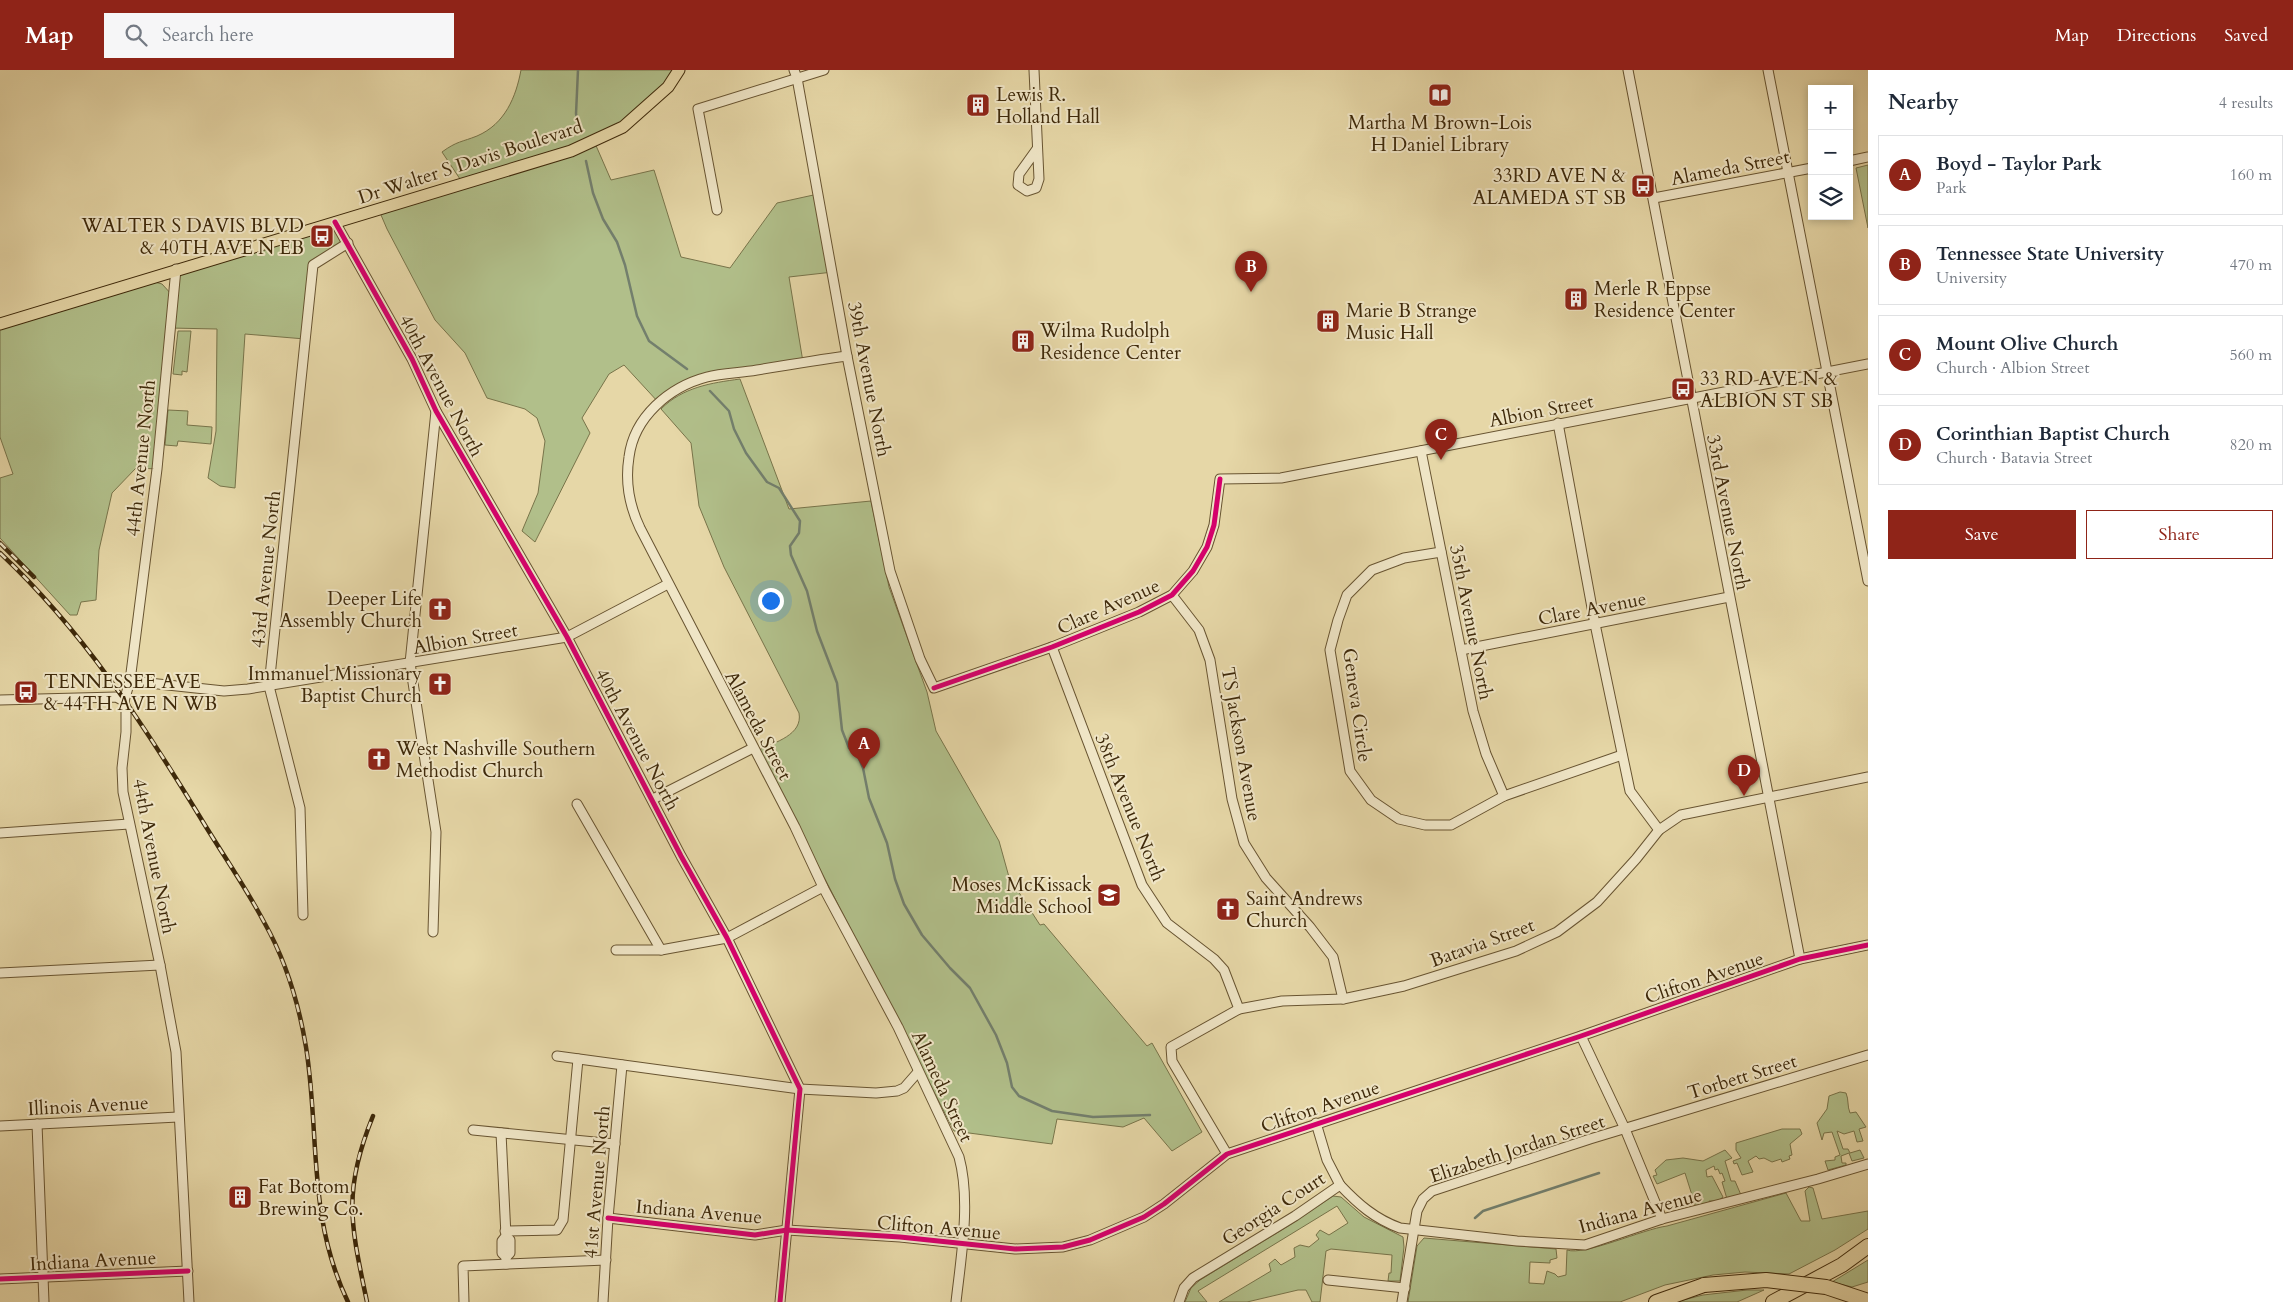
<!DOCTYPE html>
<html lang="en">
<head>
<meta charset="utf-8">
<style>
	body { margin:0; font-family:Cardo,serif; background:#f6f6f7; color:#1f2937 }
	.controls { position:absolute; right:15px; top:15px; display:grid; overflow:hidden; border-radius:0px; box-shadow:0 2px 8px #0003 }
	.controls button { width:45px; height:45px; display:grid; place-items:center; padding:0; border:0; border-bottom:1px solid #e0e1e3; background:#fff; color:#1f2937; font:25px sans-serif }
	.you { position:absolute; left:770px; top:530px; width:18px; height:18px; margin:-12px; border:4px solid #fff; border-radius:50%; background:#1a73e8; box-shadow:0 0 0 8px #1a73e833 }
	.badge { display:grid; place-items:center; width:32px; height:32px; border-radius:50%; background:#8f2418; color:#fff; font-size:16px; font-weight:700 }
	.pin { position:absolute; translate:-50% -41px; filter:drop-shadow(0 1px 2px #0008) }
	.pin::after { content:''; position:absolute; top:26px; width:18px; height:15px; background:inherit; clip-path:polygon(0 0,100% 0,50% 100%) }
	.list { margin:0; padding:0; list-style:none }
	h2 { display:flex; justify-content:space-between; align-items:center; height:65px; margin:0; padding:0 20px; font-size:21px }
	h2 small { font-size:16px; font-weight:400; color:#747a83 }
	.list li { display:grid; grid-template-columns:32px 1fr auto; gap:15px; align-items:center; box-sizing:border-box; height:80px; margin:0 10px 10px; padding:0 10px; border:1px solid #e0e1e3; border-radius:0px }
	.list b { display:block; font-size:19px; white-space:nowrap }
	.list p { margin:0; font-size:16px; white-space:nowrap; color:#747a83 }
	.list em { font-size:16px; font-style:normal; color:#747a83 }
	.actions { display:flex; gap:10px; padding:15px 20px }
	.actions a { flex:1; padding:11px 0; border:1px solid #8f2418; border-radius:0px; text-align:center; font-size:18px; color:#8f2418 }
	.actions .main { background:#8f2418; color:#fff }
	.icon { flex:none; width:28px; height:28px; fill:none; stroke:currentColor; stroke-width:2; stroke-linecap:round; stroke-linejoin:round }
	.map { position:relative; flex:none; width:1868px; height:1232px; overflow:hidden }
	header { display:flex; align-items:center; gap:30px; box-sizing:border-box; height:70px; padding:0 25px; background:#8f2418; color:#fff }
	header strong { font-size:24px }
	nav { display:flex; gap:28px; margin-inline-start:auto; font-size:18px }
	.search { width:350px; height:45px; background:#f6f6f7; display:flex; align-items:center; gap:12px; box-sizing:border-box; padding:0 18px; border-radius:0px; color:#747a83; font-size:19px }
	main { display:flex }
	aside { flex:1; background:#fff }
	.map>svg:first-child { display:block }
	.green { fill:#b1bf8a; stroke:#78744a }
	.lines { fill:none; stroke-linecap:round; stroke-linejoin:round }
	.stream { stroke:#737f6d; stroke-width:2.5 }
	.minor-casing { stroke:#685431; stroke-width:11 }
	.major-casing { stroke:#3e290a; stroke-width:13 }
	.highway-casing { stroke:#3e290a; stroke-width:16 }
	.minor { stroke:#efe5c6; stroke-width:9 }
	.major { stroke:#e6d7a7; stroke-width:11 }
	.highway { stroke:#e6d7a7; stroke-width:14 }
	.rail-casing { stroke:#3e290a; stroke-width:4.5 }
	.rail { stroke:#efe5c6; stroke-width:2.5; stroke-dasharray:8; stroke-linecap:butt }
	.highway-bridge-casing { stroke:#3e290a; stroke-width:16; stroke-linecap:butt }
	.highway-bridge { stroke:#e6d7a7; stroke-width:14 }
	.cycleway-casing { stroke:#efe5c6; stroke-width:8 }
	.cycleway { stroke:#d6006c; stroke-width:5 }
	.labels { text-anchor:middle; stroke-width:4; stroke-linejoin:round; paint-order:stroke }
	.poi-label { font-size:19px; fill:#3e290a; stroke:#efe5c6; text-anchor:start }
	.street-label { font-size:19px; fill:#3e290a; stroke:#efe5c6 }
</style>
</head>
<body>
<header>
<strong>Map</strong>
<div class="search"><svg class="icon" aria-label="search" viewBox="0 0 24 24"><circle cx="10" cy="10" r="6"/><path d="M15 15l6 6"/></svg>Search here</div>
<nav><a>Map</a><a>Directions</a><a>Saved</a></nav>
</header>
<main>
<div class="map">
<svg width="1868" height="1232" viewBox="0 0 1868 1232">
	<rect width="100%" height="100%" fill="#e6d7a7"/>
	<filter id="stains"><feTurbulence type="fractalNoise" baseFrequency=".004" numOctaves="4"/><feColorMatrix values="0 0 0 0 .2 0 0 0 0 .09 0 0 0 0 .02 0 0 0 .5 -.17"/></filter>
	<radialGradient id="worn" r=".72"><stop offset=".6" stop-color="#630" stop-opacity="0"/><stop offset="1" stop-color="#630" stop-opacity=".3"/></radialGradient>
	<!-- green -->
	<g class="green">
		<path d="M521,0H679L623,57L594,71L611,110L654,100L681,187L730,198L777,133L818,124L833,202L789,207L803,292L708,307L659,333L624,295L609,304L582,348L590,363L535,472L522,461L538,423L545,371L537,348L525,339L487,328L465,283L435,250L387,159L378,138L462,112L442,82C457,71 462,72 477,66C505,54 516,27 521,0Z"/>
		<path d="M1868,95V158L1856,98Z"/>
		<path d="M335,152L348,173L313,195L305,269L245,264L235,418L220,416L208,408L216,361L217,259L170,258L157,399L136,398L112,423L99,480L96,530L81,532L77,545H70L0,468V408L13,404L0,367V254L151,211L162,214L173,226L176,199Z"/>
		<path d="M178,261H191L187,302L182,301V305L173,304Z"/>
		<path d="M740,309L789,439L871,431L889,517L927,622L936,661L999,771L1009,807L1040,855L1044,854L1147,976L1152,973L1202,1062L1172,1081L1144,1048L1123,1057L1057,1049L1052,1074L954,1061L759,680C775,672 803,665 799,643L724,497L699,436L691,373L661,339C683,317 711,313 740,309Z"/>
		<path d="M168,340L188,341L187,355L212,357L211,374L178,371L177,376L165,375Z"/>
		<path d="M1840,1022L1846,1023C1849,1030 1847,1036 1850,1043L1856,1042L1866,1057L1859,1059L1863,1071L1857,1072L1854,1061L1844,1064L1837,1061L1843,1079H1848L1850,1083L1860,1080L1864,1088L1852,1091L1849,1083L1841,1086L1842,1093H1846V1095L1828,1100L1825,1091L1835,1090V1087L1840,1085L1832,1062L1824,1063L1822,1070L1817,1053L1827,1039L1829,1026Z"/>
		<path d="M1782,1059H1800L1802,1064L1790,1074L1792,1085L1789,1086L1790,1089L1782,1092L1781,1089L1772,1092L1764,1088L1759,1089L1756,1086L1748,1091L1753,1102L1742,1105L1737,1093L1734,1094L1733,1091L1741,1088L1736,1080V1073Z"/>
		<path d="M1725,1080L1732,1088L1725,1091L1731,1111H1735L1741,1125L1727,1129L1722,1112L1725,1111L1722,1103L1720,1104L1718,1099L1715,1100L1714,1096L1706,1100L1707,1107L1712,1106L1723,1127L1718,1131H1709L1711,1137L1697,1141L1685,1103L1657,1114L1653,1106L1657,1105L1655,1100L1666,1090L1683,1088L1703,1091Z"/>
		<path d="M1809,1117L1813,1118L1822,1149L1868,1141V1159L1835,1180L1789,1204L1745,1202L1713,1205L1665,1215L1620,1232H1408L1417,1176L1424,1168L1556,1179L1557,1188L1550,1190V1193L1530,1192L1529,1213L1544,1214L1547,1201L1555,1204L1558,1207L1566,1205L1567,1180C1585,1186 1643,1159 1667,1156L1786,1123L1801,1151H1810L1805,1121Z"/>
		<path d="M1333,1126L1341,1127L1364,1147L1403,1167L1404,1177L1400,1211H1388L1389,1203H1391L1392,1185L1331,1179L1326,1181L1320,1232H1312L1306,1220H1298L1247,1232H1219L1271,1201L1269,1194L1275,1189L1281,1195L1295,1187L1294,1178L1300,1175L1309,1177L1319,1169L1316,1165L1320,1160L1329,1165L1348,1153L1337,1136L1198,1221L1207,1232H1185L1191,1218L1200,1210L1288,1156Z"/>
		<path d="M1868,1190V1212L1852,1217L1832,1212Z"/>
		<path d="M1747,1220H1764L1737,1232H1675L1703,1225Z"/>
	</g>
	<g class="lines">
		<!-- stream -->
		<g class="stream">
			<path d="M578,0L576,44L580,58"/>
			<path d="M586,91L593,123L603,149L617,172L625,195L637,246L649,271L687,299"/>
			<path d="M710,321L729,341L734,359L746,383L767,412L779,418L800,451L799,463L790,476L791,485L807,521L817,561L837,613L842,660L849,678L858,686L863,698L869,728L887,773L895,809L904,834L922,865L950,898L970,918L996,965L1007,993L1012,1017L1019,1026L1052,1041L1093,1047L1150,1045"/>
			<path d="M1475,1148L1483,1141L1599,1103"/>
		</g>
		<!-- minor casing -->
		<g class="minor-casing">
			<g id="minor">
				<path d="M794,0L797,8L847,286L890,501L920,589L934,618L1052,577L1139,542L1172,525L1193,501L1207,477L1214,455L1220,409L1281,408L1868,294"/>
				<path d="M1034,0L1039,109L1036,118L1027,121L1018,115L1019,104L1037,79"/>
				<path d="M1628,0L1800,889"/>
				<path d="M1768,0L1868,511"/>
				<path d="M1849,91L1868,87"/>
				<path d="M1654,128L1812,98"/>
				<path d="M717,140L698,39L824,0"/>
				<path d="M335,152L412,289L436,341L567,567L681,786L727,868L800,1019L780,1232"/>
				<path d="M176,199L157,399L130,611L124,631L126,640V662L122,698L123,722L160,895L176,982L189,1232"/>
				<path d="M847,286C817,290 787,295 757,300C740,303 723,303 707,307C669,317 634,347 629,387C625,412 629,435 640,458L795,757L823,817L898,957L959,1087C971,1131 961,1187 956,1232"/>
				<path d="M1558,353L1595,554L1630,721L1659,760"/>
				<path d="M1421,381L1473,641L1486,684L1504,726"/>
				<path d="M1441,482L1404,488L1372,500L1347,525L1338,550L1330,580L1350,701L1371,730L1399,749L1425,755H1451L1504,726L1622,685"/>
				<path d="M1172,525L1199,560L1210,590L1232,729L1244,773L1266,808L1310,857L1333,887L1343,929"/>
				<path d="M1052,577L1142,815L1167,853L1214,889L1224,900L1239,939"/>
				<path d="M1461,580L1729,527"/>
				<path d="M130,611L224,621L248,619L567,567L668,514"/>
				<path d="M0,630L116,627L124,631"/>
				<path d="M653,729L753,678"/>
				<path d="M577,734L661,880"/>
				<path d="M0,763L129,754"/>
				<path d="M303,845L300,738L269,616L313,195L348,173"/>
				<path d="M433,862L436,762L410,593L436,341"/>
				<path d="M616,880H661L727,868L823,817"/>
				<path d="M0,903L160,895"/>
				<path d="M1581,966L1625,1059L1662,1149"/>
				<path d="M557,986L800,1019L876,1023L897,1021L904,1018L918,1002"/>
				<path d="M37,1054L44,1232"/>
				<path d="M0,1056L178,1047"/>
				<path d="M473,1060L615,1074"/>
				<path d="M501,1063L506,1166L502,1171V1183L506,1187V1194"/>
				<path d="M1227,1084L1172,991L1171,977L1239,939L1282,931L1343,929L1404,916L1516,881L1557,862L1597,832L1636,789L1659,760L1681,745L1868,707"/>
				<path d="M1340,1115C1358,1134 1375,1149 1400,1158L1517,1171L1585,1175L1662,1149L1818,1109L1868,1094"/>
				<path d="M608,1148L755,1165L787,1160L900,1167L1015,1179L1063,1177L1090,1170L1144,1147L1164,1134L1227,1084L1581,966L1800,889L1868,875"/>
				<path d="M505,1161L557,1160L563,1150L578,989"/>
				<path d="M506,1166L510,1170V1183L506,1187"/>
				<path d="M0,1209L188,1201"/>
				<path d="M1328,1210L1405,1218"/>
				<path d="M464,1232L463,1196L606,1190"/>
				<path d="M603,1232L608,1148L622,995"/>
				<path d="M1179,1232L1184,1218L1193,1208L1295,1146L1340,1115L1327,1090L1316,1053"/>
				<path d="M1402,1232L1417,1141L1423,1129L1432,1121L1590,1069L1868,985"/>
			</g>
		</g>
		<!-- major casing -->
		<g class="major-casing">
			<path id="major" d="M0,254L571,81L623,57L668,17L679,0"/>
		</g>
		<!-- highway casing -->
		<g class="highway-casing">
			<g id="highway">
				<path d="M1656,1232L1704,1215"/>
				<path d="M1773,1232L1842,1195L1868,1176"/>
			</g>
		</g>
		<!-- minor -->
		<use href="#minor" class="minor"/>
		<!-- major -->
		<use href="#major" class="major"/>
		<!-- highway -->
		<use href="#highway" class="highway"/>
		<!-- rail casing -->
		<g class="rail-casing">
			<g id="rail">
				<path d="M0,473L34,507"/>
				<path d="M0,483C82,560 142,652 200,747C221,782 245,816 264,852C285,889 299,935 306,977C320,1065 307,1147 348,1232"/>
				<path d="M367,1232C351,1155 342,1122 373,1046"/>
			</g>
		</g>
		<!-- rail -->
		<use href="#rail" class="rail"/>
		<!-- highway-bridge casing -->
		<g class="highway-bridge-casing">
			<path id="highway-bridge" d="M1704,1215L1766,1210L1826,1217L1868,1231"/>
		</g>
		<!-- highway-bridge -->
		<use href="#highway-bridge" class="highway-bridge"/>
		<!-- cycleway casing -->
		<g class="cycleway-casing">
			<g id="cycleway">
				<path d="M335,152L412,289L436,341L567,567L681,786L727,868L800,1019L780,1232"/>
				<path d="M934,618L1052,577L1139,542L1172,525L1193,501L1207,477L1214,455L1220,409"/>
				<path d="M608,1148L755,1165L787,1160L900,1167L1015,1179L1063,1177L1090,1170L1144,1147L1164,1134L1227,1084L1581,966L1800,889L1868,875"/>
				<path d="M0,1209L188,1201"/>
			</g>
		</g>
		<!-- cycleway -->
		<use href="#cycleway" class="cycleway"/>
	</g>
	<!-- icons -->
	<defs>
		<g id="library-square" transform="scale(1.25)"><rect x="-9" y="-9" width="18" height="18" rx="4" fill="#8f2418" stroke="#efe5c6"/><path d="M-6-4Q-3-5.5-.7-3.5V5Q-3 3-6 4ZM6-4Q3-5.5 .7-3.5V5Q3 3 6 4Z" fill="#fff"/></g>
		<g id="building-square" transform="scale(1.25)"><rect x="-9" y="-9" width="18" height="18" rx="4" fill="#8f2418" stroke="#efe5c6"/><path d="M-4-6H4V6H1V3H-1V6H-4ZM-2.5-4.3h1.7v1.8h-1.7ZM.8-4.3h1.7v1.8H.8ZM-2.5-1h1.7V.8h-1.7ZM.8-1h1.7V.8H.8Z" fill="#fff"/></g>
		<g id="bus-square" transform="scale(1.25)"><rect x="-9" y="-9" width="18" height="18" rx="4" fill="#8f2418" stroke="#efe5c6"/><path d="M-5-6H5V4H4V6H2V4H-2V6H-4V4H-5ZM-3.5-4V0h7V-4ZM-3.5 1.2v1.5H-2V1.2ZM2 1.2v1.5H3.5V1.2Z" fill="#fff"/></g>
		<g id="church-square" transform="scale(1.25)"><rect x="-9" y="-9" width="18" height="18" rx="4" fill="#8f2418" stroke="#efe5c6"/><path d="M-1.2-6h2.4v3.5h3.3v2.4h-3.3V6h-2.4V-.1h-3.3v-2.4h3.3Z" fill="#fff"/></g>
		<g id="school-square" transform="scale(1.25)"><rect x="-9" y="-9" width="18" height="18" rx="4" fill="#8f2418" stroke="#efe5c6"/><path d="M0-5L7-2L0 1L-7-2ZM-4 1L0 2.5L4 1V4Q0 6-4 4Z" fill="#fff"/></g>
	</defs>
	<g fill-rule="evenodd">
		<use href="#library-square" x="1440" y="25"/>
		<use href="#building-square" x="978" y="35"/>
		<use href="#bus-square" x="1643" y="116"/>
		<use href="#bus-square" x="322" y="166"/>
		<use href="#building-square" x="1576" y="229"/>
		<use href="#building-square" x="1328" y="251"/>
		<use href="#building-square" x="1023" y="271"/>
		<use href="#bus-square" x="1683" y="319"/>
		<use href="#church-square" x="440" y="539"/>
		<use href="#church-square" x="440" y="614"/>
		<use href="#bus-square" x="26" y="622"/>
		<use href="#church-square" x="379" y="689"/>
		<use href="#school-square" x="1109" y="825"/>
		<use href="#church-square" x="1228" y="839"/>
		<use href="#building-square" x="240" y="1127"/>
	</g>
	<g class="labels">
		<!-- poi labels -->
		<g class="poi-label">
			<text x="996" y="31">Lewis R.<tspan x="996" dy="22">Holland Hall</tspan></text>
			<text x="1440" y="59" text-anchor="middle">Martha M Brown-Lois<tspan x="1440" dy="22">H Daniel Library</tspan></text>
			<text x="1626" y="112" text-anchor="end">33RD AVE N &amp;<tspan x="1626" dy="22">ALAMEDA ST SB</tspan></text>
			<text x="304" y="162" text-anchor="end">WALTER S DAVIS BLVD<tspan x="304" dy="22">&amp; 40TH AVE N EB</tspan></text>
			<text x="1594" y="225">Merle R Eppse<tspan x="1594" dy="22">Residence Center</tspan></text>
			<text x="1346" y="247">Marie B Strange<tspan x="1346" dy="22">Music Hall</tspan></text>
			<text x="1040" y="267">Wilma Rudolph<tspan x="1040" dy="22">Residence Center</tspan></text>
			<text x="1700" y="315">33 RD AVE N &amp;<tspan x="1700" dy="22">ALBION ST SB</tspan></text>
			<text x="422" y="535" text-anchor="end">Deeper Life<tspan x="422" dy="22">Assembly Church</tspan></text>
			<text x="422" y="610" text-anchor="end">Immanuel Missionary<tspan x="422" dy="22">Baptist Church</tspan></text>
			<text x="44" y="618">TENNESSEE AVE<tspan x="44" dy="22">&amp; 44TH AVE N WB</tspan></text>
			<text x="396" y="685">West Nashville Southern<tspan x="396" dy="22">Methodist Church</tspan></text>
			<text x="1092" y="821" text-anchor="end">Moses McKissack<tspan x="1092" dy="22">Middle School</tspan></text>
			<text x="1246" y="835">Saint Andrews<tspan x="1246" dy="22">Church</tspan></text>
			<text x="258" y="1123">Fat Bottom<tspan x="258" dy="22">Brewing Co.</tspan></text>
		</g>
		<!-- street labels -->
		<g class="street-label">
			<text transform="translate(470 91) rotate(-18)" y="7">Dr Walter S Davis Boulevard</text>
			<text transform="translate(1730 97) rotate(-11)" y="7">Alameda Street</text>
			<text transform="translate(870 309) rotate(79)" y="7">39th Avenue North</text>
			<text transform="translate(442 315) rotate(62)" y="7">40th Avenue North</text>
			<text transform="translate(1541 340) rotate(-11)" y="7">Albion Street</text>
			<text transform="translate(140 388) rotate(-84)" y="7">44th Avenue North</text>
			<text transform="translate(1729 442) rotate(79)" y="7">33rd Avenue North</text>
			<text transform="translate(265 499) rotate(-84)" y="7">43rd Avenue North</text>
			<text transform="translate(1108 536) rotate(-24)" y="7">Clare Avenue</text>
			<text transform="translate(1592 538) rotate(-11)" y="7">Clare Avenue</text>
			<text transform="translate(1472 552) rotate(79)" y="7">35th Avenue North</text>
			<text transform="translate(465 568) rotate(-10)" y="7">Albion Street</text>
			<text transform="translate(1358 635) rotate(82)" y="7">Geneva Circle</text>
			<text transform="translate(759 655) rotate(62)" y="7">Alameda Street</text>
			<text transform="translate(638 669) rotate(62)" y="7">40th Avenue North</text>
			<text transform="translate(1242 674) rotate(80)" y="7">TS Jackson Avenue</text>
			<text transform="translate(1131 737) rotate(68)" y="7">38th Avenue North</text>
			<text transform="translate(155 786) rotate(79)" y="7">44th Avenue North</text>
			<text transform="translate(1482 872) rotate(-20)" y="7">Batavia Street</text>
			<text transform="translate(1704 907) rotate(-19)" y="7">Clifton Avenue</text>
			<text transform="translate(1742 1006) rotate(-17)" y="7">Torbett Street</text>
			<text transform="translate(943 1016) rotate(65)" y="7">Alameda Street</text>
			<text transform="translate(88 1035) rotate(-3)" y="7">Illinois Avenue</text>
			<text transform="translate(1320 1036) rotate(-19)" y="7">Clifton Avenue</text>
			<text transform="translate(1517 1078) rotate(-18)" y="7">Elizabeth Jordan Street</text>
			<text transform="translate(596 1112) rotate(-85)" y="7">41st Avenue North</text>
			<text transform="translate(1273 1138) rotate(-33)" y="7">Georgia Court</text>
			<text transform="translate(1640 1140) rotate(-15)" y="7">Indiana Avenue</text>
			<text transform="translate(699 1141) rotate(5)" y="7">Indiana Avenue</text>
			<text transform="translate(939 1157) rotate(5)" y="7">Clifton Avenue</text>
			<text transform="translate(93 1190) rotate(-3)" y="7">Indiana Avenue</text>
		</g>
	</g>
	<rect width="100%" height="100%" filter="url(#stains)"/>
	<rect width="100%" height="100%" fill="url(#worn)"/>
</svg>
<div class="controls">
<button>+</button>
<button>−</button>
<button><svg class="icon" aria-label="layers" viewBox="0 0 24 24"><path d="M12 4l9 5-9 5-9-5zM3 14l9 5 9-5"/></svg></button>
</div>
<div class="you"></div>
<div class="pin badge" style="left:864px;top:699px">A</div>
<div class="pin badge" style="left:1251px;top:222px">B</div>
<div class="pin badge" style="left:1441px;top:390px">C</div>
<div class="pin badge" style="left:1744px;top:726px">D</div>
</div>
<aside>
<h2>Nearby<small>4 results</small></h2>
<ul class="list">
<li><span class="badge">A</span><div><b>Boyd - Taylor Park</b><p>Park</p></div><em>160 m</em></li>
<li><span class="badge">B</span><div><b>Tennessee State University</b><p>University</p></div><em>470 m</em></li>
<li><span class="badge">C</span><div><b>Mount Olive Church</b><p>Church · Albion Street</p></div><em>560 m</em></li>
<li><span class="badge">D</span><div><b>Corinthian Baptist Church</b><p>Church · Batavia Street</p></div><em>820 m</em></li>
</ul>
<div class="actions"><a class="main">Save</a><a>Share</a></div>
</aside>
</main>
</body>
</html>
